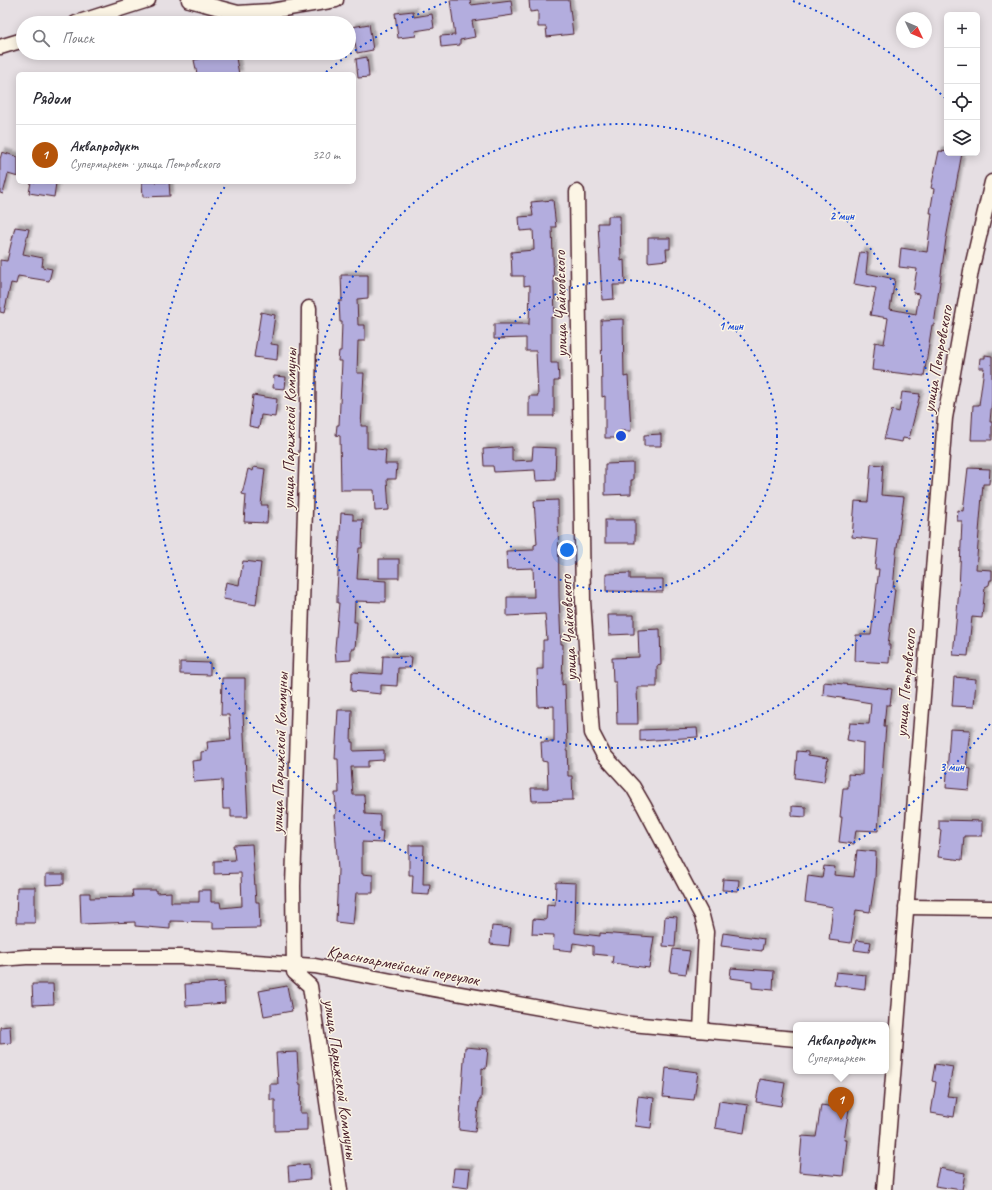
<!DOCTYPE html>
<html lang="ru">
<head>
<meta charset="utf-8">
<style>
	body { margin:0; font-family:Caveat,sans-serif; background:#f2f2f3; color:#2b2b33 }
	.controls { position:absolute; right:12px; top:12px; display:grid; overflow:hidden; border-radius:6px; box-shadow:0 2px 10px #0003 }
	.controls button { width:36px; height:36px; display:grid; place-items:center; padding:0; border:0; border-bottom:1px solid #e1e1e2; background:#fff; color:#2b2b33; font:20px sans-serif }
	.compass { position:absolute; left:896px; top:12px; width:36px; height:36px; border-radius:50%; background:#fff; box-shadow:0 2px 10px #0003; rotate:134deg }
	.you { position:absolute; left:567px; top:550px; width:14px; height:14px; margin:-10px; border:3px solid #fff; border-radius:50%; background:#1a73e8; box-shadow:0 0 0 6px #1a73e833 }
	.badge { display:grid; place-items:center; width:26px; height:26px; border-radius:50%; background:#b45309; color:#fff; font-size:13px; font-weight:700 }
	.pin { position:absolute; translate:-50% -33px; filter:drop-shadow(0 1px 2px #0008) }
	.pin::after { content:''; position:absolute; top:21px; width:14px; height:12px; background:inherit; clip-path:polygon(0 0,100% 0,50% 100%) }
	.popup { position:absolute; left:793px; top:1022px; width:96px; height:52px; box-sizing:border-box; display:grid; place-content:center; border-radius:6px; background:#fff; filter:drop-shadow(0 1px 3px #0005); font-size:13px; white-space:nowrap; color:#7c7c81 }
	.popup b { font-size:15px; color:#2b2b33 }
	.popup::after { content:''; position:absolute; left:50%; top:100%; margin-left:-8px; border:8px solid transparent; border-top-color:#fff }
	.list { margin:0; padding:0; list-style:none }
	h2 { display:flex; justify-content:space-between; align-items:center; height:52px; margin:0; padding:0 16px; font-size:17px }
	h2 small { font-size:13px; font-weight:400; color:#7c7c81 }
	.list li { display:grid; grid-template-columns:26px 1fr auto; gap:12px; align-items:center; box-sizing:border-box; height:60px; padding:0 16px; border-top:1px solid #e1e1e2 }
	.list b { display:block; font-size:15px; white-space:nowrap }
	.list p { margin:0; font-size:13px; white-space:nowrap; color:#7c7c81 }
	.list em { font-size:13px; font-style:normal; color:#7c7c81 }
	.icon { flex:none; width:22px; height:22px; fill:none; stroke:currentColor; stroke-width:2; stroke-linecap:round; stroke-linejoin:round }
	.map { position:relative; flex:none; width:992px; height:1190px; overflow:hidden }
	.search { position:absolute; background:#fff; box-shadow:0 2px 10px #0003; left:16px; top:16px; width:340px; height:44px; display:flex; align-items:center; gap:10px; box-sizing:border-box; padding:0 14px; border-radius:22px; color:#7c7c81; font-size:15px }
	.panel { position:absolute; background:#fff; box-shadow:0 2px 10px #0003; left:16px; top:72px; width:340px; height:112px; border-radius:6px }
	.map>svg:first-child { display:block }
	.building { fill:#b3adde; stroke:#4a1f2b; filter:url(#shadow) }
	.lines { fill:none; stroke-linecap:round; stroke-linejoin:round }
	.street-casing { stroke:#4a1f2b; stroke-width:17 }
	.street { stroke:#fcf5e5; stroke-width:14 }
	.ring { fill:none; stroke:#1d4ed8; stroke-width:2; stroke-dasharray:2 4 }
	.labels { text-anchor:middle; stroke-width:3; stroke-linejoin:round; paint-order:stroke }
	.street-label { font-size:17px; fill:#4a1f2b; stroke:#fcf5e5 }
	.centre { fill:#1d4ed8; stroke:#fcf5e5; stroke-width:2 }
	.ring-label { font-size:12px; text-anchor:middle; font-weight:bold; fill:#1d4ed8; stroke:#fcf5e5; stroke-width:3; stroke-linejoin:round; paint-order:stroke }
</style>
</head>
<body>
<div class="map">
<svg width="992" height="1190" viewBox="0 0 992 1190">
	<defs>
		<filter id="shadow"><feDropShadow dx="3.5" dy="-3.5" stdDeviation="1" flood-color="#0004"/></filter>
	</defs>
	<rect width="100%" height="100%" fill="#e6dfe3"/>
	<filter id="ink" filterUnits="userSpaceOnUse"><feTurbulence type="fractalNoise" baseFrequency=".025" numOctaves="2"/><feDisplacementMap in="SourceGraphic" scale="8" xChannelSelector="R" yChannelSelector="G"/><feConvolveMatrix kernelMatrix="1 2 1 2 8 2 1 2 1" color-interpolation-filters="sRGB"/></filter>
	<g filter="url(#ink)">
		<!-- building -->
		<g class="building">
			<path d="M450,0H470L471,5L511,0L513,15L472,21L475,37L460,40V45L441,47L440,36L455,35Z"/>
			<path d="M529,0H569L573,34L547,37L546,27H538V11L530,12Z"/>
			<path d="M413,11L414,17L432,14L434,28L415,31L416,36L398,38L395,13Z"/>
			<path d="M369,24L373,50L357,53L352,27Z"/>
			<path d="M226,53H235L239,74H197L194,60Z"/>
			<path d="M367,57L369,77L358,78L356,59Z"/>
			<path d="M939,151L962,153L946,239L934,325H932L924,376L872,370L875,342L884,344L888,318L870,315L876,288L854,284L860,252L868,253L866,273L895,279L890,309L916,314L919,294L913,293L917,269L899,267L901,248L927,252L932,213H930L934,189L931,188Z"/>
			<path d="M2,152L18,157V177L8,174L3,194L0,193V159Z"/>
			<path d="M31,182L56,183L54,197L29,193Z"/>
			<path d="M142,182H169L170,196L143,197Z"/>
			<path d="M553,200L556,227H552L555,317H551V363H558L559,381H554V416H529V396H538L536,351H526V338L494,339V324H529L530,285L524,286V276H512L511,252L534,250L533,230L520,231L519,217L533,216L531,202Z"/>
			<path d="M608,216H620L621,261L624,260L625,285H613L614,299L602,300L598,223H608Z"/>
			<path d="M15,227L29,229L23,254L43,258L42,267L52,269L49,281L18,276L16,284L11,283L4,313L0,312V260L7,261Z"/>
			<path d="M648,238H670V249H666L667,260L648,262Z"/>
			<path d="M341,275H368V298L357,299L358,325H365V341H358L357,373H364L361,426H367V448L386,450L385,464H397L396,479H387L389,510L375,511L374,490H341L340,436L336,435L337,425H339L342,361H338L339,351H341L342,322H340L339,301H342Z"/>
			<path d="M261,312L275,315L271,344L278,345L277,360L254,357Z"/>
			<path d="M623,319L624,377L628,376L631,431H620V438H605V396L602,397L601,320Z"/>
			<path d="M985,355L992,356V400L990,422H992V440H971L973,405H979L984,368H979L980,358H985Z"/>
			<path d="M274,376L286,377L285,389L273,388Z"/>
			<path d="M902,392L920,394L909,439L903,438L902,442L884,439L892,410L899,412Z"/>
			<path d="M253,395L277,399L275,417L261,415L259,428L249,426Z"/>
			<path d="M661,434V446H644V435Z"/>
			<path d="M512,447V461L532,460L533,447L556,448L555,480L536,481L535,470L494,472L493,466H484L483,449Z"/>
			<path d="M633,463V480H631V494L605,495V464Z"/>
			<path d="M871,464L883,465L881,495L904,497L896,554L893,589H895L888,645H890L889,663L855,661L856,635H871L879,569H875L878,540L852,537L855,501L868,502Z"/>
			<path d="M254,467L265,469L261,505H268L267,523L244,522L246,495L242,494L248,469L253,471Z"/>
			<path d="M968,468L990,469L989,484H983L976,569L992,570V580H990L989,585L985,587L982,618L972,617L968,656L953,655L959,590L962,521H957L958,510L963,511Z"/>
			<path d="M558,500L559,596L561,644H563L562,685L565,684L568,776H572L573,800L532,801L531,788H548L547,762L542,761L541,742H554V706L538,707L537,669H543V640H547L545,614L507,616V597H534L533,568L507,569L506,551L534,550V545L537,544L534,501Z"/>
			<path d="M341,513L353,514V520H363L362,548H359L357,579L386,581V602L355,601L354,622H357L355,649H351V660L336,661L335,648L339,603H337V592Z"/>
			<rect x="605" y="520" width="30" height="23"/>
			<rect x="379" y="559" width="20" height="19"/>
			<path d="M243,561L261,563L256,605L223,599L226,582L239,585Z"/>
			<path d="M630,573V579H663V592L606,591V574Z"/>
			<path d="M608,615H634V634L609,635Z"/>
			<path d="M660,629L661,665L657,666V687H637L638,724H617L616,682H613L612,658L639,657L638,630Z"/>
			<path d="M383,656L412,657L411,668H398L397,686L381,685V694L351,691L352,672L382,674Z"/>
			<path d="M180,662L210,663V675L180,674Z"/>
			<path d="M954,677L976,679L974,707L952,706Z"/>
			<path d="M222,678H245V714H243L248,817H231V809H223L222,780L194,782L192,761L201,760V752L208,751L207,742L231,740L229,715H221Z"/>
			<path d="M824,682L892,689L890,705H886L884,726H886L878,831L856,830L854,844L839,842L842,817H840L843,788H848V774L862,775L863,743L847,740L850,723L869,724L871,703L823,695Z"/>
			<path d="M338,710H352L351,742H353V751L384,750V760L368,761V767H351L353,795H364L365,814L380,815V831H383L382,843L362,842V874L373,875V893H356L353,924L336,922L338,870L334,815L336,814L335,793H339L338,759H335Z"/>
			<path d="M697,728L698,737L640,741V730Z"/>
			<path d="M950,729L970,730L966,768L971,769L969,790L946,788Z"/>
			<path d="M797,751L808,752V755L828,758L824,782L795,778Z"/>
			<path d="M792,806L806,807V817L792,816Z"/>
			<path d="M939,820L982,821V836H964L962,860L938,857L941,830H939Z"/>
			<path d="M252,844L256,902H259L260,928L213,929V922L170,921V929L135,926V922L81,924L80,893H90V898L133,897L132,890H156V893L171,892V902H199V890H211V902H220L221,908L242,906L241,873L214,874V861L235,860L233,845Z"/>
			<path d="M409,845H424L423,884H430L429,895L412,894L413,875H409Z"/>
			<path d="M857,850L876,852L875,879L870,912L856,910L851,943L829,940L833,907L805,902L808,876L822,878L824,866L835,867L834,875L854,877Z"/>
			<path d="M46,874H64V884L46,885Z"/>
			<path d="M723,879L739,880L738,891L722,890Z"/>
			<path d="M556,882L576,883L575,933L600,936V933L654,937L649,968L612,963L613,956L593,954V946L573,943L572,951L553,949L554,935L532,934L533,919L546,920L547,904L555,905Z"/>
			<path d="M17,887H35V923H16Z"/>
			<path d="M665,916L677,917L675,947L663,946Z"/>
			<path d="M492,926L511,928L509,946L490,944Z"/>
			<path d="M723,933L764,939L762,951L721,946Z"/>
			<path d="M856,940L871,942L869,952L854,950Z"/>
			<path d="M673,949L690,951L686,974L670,972Z"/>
			<path d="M731,968L774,971L773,990L752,988V981L730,978Z"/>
			<path d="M836,972L866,975L865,989L834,985Z"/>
			<path d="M224,982L225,1003L186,1006L185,984Z"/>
			<path d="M32,984H53L54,1004L33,1005Z"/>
			<path d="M287,986L292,1011L264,1016L259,991Z"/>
			<path d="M10,1026L11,1043L0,1044V1027Z"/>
			<path d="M465,1047L488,1049L486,1069L482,1068L481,1100H479L475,1132L459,1130Z"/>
			<path d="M297,1052L299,1084H301L300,1113H307V1130L275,1131V1100H270V1084H278L276,1053Z"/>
			<path d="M935,1064L953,1067L947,1096L957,1097L954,1117L931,1113L936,1082L932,1081Z"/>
			<path d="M666,1068L698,1072L694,1100L663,1097Z"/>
			<path d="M760,1079L785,1083L781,1106L756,1102Z"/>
			<path d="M638,1096L654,1098L651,1128L635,1126Z"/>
			<path d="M719,1101L748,1105L744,1133L715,1128Z"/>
			<path d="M821,1105L849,1109L844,1140H847L843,1176L799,1172L802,1136L816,1137Z"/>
			<path d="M309,1164L310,1179L289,1181L288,1166Z"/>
			<path d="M454,1168L470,1169L468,1188L452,1186Z"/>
			<path d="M939,1168L965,1173L962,1190L935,1186Z"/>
		</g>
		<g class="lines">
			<!-- street casing -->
			<g class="street-casing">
				<g id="street">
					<path d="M189,0L238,13L271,11L336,0"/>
					<path d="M76,23L148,0"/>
					<path d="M0,47L23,40"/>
					<path d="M577,192L583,601L592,733L603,754L633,787L644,806L702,916L706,932L701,1030"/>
					<path d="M309,308L308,416L293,886L294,972L310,986L340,1190"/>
					<path d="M906,907L992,908"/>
					<path d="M0,959L26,957H180L315,966L433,989L631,1024L796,1039"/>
					<path d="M884,1190L945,418L971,271L992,182"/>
				</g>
			</g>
			<!-- street -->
			<use href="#street" class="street"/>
		</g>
	</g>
	<!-- distance rings -->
	<g class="ring">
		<circle cx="621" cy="436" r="156"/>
		<circle cx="621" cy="436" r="312"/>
		<path d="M990 724A468 468 0 0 1 226 185M326 72A468 468 0 0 1 449 1M793 1A468 468 0 0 1 946 99"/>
	</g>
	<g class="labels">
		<!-- street labels -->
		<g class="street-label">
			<text transform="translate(560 304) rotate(-91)" y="6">улица Чайковского</text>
			<text transform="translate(937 359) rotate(-80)" y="6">улица Петровского</text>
			<text transform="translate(289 429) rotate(-89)" y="6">улица Парижской Коммуны</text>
			<text transform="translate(568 628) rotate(-93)" y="6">улица Чайковского</text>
			<text transform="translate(905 683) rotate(-85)" y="6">улица Петровского</text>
			<text transform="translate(279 753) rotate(-88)" y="6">улица Парижской Коммуны</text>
			<text transform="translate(403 965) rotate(11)" y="6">Красноармейский переулок</text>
			<text transform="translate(341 1079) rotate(82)" y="6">улица Парижской Коммуны</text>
		</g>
	</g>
	<circle cx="621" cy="436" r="6" class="centre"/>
	<g class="ring-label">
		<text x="842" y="220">2 мин</text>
		<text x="731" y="330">1 мин</text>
		<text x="952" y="771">3 мин</text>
	</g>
</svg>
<div class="controls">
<button>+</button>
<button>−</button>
<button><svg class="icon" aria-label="locate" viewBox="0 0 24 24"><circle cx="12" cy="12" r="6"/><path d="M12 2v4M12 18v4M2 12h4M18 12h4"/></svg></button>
<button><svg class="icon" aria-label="layers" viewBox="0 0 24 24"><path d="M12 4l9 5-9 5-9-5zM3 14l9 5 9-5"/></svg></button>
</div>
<svg class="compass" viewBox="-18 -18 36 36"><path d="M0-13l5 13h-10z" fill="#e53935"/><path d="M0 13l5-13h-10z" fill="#7c7c81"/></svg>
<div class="you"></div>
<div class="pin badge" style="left:841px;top:1120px">1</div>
<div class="popup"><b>Аквапродукт</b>Супермаркет</div>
<div class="search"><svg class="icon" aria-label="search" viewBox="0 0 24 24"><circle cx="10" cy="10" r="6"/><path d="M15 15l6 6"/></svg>Поиск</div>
<section class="panel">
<h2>Рядом<small></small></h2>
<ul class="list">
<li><span class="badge">1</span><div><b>Аквапродукт</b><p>Супермаркет · улица Петровского</p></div><em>320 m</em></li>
</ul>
</section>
</div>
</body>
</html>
